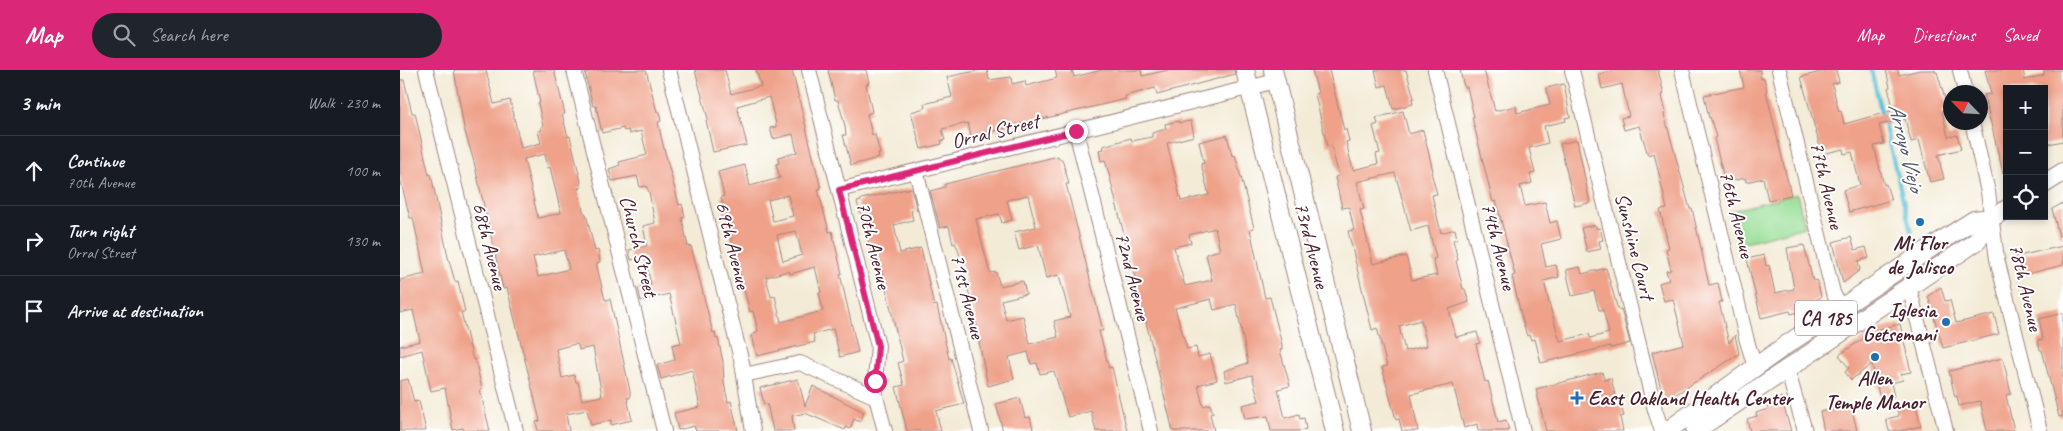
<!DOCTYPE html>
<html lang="en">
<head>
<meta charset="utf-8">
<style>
	body { margin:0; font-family:Caveat,sans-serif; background:#20242c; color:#f1f3f6 }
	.controls { position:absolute; right:15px; top:15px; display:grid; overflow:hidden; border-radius:0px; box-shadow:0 2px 8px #0003 }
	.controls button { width:45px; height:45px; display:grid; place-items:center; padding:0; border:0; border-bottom:1px solid #363941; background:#171b24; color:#f1f3f6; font:25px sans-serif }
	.compass { position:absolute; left:1543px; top:15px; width:45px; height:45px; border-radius:50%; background:#171b24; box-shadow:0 2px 8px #0003; rotate:295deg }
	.stop { position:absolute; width:15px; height:15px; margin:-11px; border:4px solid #db2777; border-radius:50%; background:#fff }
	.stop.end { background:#db2777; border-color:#fff; box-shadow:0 1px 5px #0008 }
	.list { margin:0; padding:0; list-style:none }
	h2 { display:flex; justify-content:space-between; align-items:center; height:65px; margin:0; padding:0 20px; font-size:21px }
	h2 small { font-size:16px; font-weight:400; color:#9ea1a6 }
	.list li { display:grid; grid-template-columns:32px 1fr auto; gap:15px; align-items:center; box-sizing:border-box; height:70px; padding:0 20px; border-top:1px solid #363941 }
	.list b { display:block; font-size:19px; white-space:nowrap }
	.list p { margin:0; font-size:16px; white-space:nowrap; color:#9ea1a6 }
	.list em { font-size:16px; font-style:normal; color:#9ea1a6 }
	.icon { flex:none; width:28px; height:28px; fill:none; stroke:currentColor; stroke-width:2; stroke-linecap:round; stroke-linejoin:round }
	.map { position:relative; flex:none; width:1663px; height:361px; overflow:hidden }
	header { display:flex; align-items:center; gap:30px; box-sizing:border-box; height:70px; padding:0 25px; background:#db2777; color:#fff }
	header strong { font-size:24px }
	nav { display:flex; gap:28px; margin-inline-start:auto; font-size:18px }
	.search { width:350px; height:45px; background:#20242c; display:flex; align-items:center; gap:12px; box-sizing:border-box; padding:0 18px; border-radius:28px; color:#9ea1a6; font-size:19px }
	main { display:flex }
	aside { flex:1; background:#171b24 }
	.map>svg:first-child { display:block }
	.green { fill:#99df97; stroke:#727f61 }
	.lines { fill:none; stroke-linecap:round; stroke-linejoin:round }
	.stream { stroke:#5cc2d9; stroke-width:4 }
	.building { fill:#efa189; fill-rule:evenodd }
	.minor-casing { stroke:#9e8580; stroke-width:16 }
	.major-casing { stroke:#9e8580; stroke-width:20 }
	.minor { stroke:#fff; stroke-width:14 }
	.major { stroke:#fff; stroke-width:18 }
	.route { stroke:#db2777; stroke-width:6 }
	.poi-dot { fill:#1f6fb2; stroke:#fff; stroke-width:2 }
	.labels { text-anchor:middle; stroke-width:4; stroke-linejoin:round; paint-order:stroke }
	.shield { fill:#fff; stroke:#80626b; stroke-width:1 }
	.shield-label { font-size:20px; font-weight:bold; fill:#4a1f2b }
	.street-label { font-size:21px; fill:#4a1f2b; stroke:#fff }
	.poi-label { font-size:21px; font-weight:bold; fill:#4a1f2b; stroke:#fff }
	.water-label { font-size:22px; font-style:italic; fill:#505868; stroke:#fff }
</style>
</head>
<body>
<header>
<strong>Map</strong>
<div class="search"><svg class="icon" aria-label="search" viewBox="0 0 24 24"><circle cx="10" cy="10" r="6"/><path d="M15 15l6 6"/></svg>Search here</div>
<nav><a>Map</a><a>Directions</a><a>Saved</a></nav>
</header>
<main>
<aside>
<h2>3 min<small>Walk · 230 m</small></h2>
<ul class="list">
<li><svg class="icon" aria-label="ahead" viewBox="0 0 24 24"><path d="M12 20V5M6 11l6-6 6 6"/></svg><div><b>Continue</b><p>70th Avenue</p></div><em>100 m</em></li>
<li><svg class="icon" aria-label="right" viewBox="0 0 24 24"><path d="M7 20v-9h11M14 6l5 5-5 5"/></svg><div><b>Turn right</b><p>Orral Street</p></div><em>130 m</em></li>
<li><svg class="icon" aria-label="arrive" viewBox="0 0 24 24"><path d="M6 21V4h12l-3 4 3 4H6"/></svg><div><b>Arrive at destination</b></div></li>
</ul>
</aside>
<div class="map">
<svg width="1663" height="361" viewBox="0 0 1663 361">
	<rect width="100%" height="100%" fill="#fff"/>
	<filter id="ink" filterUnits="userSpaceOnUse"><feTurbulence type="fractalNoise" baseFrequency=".02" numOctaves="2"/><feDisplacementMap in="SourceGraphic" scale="10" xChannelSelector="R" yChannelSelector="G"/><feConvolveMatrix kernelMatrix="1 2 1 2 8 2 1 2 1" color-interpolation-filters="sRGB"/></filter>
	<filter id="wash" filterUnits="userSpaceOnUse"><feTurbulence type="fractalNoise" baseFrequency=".0096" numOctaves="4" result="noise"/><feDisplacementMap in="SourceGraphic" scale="20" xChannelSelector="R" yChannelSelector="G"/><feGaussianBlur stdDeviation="1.12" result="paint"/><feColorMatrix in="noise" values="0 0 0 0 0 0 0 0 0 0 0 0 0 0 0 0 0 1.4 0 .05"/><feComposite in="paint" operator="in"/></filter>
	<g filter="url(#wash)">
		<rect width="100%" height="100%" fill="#f3ebd6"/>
		<!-- green -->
		<path class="green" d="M1397,124L1405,157L1338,174L1330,141Z"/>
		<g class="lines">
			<!-- stream -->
			<path class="stream" d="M1471,0L1511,162L1510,169"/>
		</g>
		<g id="blocks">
			<!-- building -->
			<g class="building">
				<path d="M54,0H86L94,34L110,30L121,78L141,73L138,61L142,60L141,57L143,56L138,33H140L133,0H154L165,44H162L168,67L170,66L181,112L180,113L181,118H178L183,141L186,144L195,181L198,180L200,192L197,193V197L205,230L210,229L230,321V328H227L232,350L211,355V350L191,355L187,340L166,344L169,361H138L136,352L140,351L132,318L107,218L103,219L74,92L64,58ZM145,84L148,98L150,97L161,143L138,148L124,89ZM164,180L169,199L138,207L133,187ZM175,274L178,275L179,280L193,277L202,326L182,330L178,312H176L174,305L162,308L156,279Z"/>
				<path d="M198,0H246L257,42H259L261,51L258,52L262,71L279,135L282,134L285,147L282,148L288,177L291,176L313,263L315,262L316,269L318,268L323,292L324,313L328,332L331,331L338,361H296L294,356L278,360L274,343L300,337L292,300L261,309L257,295L275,290L272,275L281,273L269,224L241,231L238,218L251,214L245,187L231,190L229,180L247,176L243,156L255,153L249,122L246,116L240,117L237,106L212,111L209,99L220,95L219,92L247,85L241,61L229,64L228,60L224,61L223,58L202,63L196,36H193L185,3Z"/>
				<path d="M295,0H325L331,24L361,16L356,0H392L421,119H418L420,127L429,162L432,161L442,204H440L458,282L440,287L433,259L413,264L415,272L357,286L352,265L358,261L353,241L350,242L335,186L321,127L324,126L318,102L345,95L350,116L380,108L376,94L379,93L378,87L397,82L393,64L373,69L370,58L376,57V54L369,27L337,36L347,75L313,82L306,50L308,49ZM388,125L393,146L373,151L368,130ZM396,161L402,185L383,191L377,165ZM415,197L421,222L419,223L423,241L381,252L375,226L371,227L366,207L389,201L390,204Z"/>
				<path d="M428,0H466L469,13L466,14L472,42L467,44L472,65L475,64L480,84H478L479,88L451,95L443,65H446L445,56L438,30H435Z"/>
				<path d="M581,0H587L589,10L611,7L612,14L625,11L626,16L657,8L655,0H672L674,7L702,0H741L742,6L768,0H834L835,4L757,25L755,18L725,26L726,29L571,66L568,53L542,59L545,70L541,71L542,74L521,79L511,42L525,38L524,34L552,27L547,7Z"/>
				<path d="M912,0H929L944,60L946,59L949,71L946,72L953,100L978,94L976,84L980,83L973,56L978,54L976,48L1003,41L1009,64L1023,60L1033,101L1031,102L1037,124L1032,125L1041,163L1055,159L1057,169L1053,170L1058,190L1056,191L1063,219H1065L1069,232L1049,239L1056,267L1077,262L1080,273L1076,274L1085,312L1088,311L1098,352L1106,350L1109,361H1078L1077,354L1064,358L1053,314L1011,324L1018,361H1002L999,349L996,350L982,297L987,296L977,258L972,260L948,161L954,160L949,137L942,138L935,107L939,106L931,75L927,76L915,24L918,23ZM995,103L1011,161L1028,156L1036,188L1033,189L1037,205L1012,210L1006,186L973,194L960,140L964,139L957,112ZM1021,250L1027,276L1005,281L999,256Z"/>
				<path d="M975,0H1006L1014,28L1012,29L1013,34L993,39L987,15L979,17Z"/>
				<path d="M1065,0H1084L1095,41L1116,36L1117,43L1150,35L1146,18L1164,14L1170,47L1165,48L1166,51L1144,56L1148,73L1129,78L1135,103L1130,104L1132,113L1120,116L1125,136L1145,132L1150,153L1157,151L1161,169L1141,174L1146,197L1156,195L1159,207L1144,211L1149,233L1160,271L1189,264L1190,268L1209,263L1203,240H1199L1194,221L1172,226L1166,200L1180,197L1182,204L1206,198L1218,240L1221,239L1230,273L1211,278L1210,276L1141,293L1135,269L1131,270L1129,265L1127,266L1122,249L1112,206L1115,205L1097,134L1096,131L1093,132L1072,47H1074L1067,17H1064L1060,1Z"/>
				<path d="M1216,0H1258L1264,24L1262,25L1266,43L1264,44L1290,139L1292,138L1309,215L1318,213L1322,232H1319L1329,273L1335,265L1339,284L1264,332L1252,282L1284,274L1273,229L1264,231L1259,213L1269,210L1266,201L1271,200L1266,179L1269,178L1260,140L1267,139L1254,83L1248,85L1239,56L1224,60L1221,48L1229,46L1222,14L1202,19L1199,4Z"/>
				<path d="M1340,0H1360L1361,9L1364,8L1367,20L1366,21L1391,125L1368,130L1363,108L1346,112L1345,108L1327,112L1326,107L1324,108L1314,68L1316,67L1310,47L1309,48L1304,25L1344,17Z"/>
				<path d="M1428,0H1436L1439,12L1432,14L1439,42L1441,41L1444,54L1491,41L1489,33H1492L1488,18L1490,17L1486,0H1498L1499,5L1520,0H1535V2H1537L1548,39L1542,40L1548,67L1557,65L1561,79L1538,85L1544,109L1530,112L1519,70L1511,72L1505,49L1479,55L1484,74L1474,76L1484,115L1486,114L1491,130L1449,142L1443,120L1460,115L1452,82L1444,84L1443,79L1422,84L1401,7Z"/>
				<path d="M1585,0H1623L1625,10L1644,5V0H1663V71L1644,75V19H1607V102L1603,103L1584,25L1591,24Z"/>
				<path d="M0,10H4L12,43H15L29,105L31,104L48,187L55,212L58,211L65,242H61L73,290L75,289L82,319L80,320L90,361H64L63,358L53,360L45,318L31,321L22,280L0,286V276L20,271L13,240L0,243V210L25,204L13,148H10L0,108Z"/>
				<path d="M779,51V53L791,51L794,66L767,73L781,131L809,125L801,94L804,93L799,72L827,65L832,86L835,85L841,107L854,158L850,159L865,228L870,227L882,275V279L880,280L890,316L878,319L885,348L899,344L900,349L904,348L906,359L899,361H871L868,346L845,349L842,335L859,331L852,305L826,312L824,301L848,293L836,234L814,240L811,229L775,238L787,279L796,277L798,287L810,284L817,310L798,315L803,336L810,334L813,343L810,344L814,361H773L709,104L705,90L701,91L699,80L704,79L703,76L731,68L732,71L752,67V63L766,59L765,54ZM815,158L820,180L806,184L812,210L785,216L774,177L791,173L789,165Z"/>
				<path d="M1177,70L1190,133L1175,136L1160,74Z"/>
				<path d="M658,86L659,89H662L669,114H666L703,261H699L709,298L712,297L727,361H696L691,341L668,347L654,301L640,304L637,293L631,294L628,282L609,287L614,309L588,316L579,272H581L558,179L555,173L553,174L549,156L540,158L534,135L530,121L545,117V114ZM628,125L636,157L614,162L619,180L638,175L646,208L659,205L670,247L654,251L658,267L630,274L623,246L606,250L601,230L626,224L623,211L600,216L596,202L591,203L589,200L576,149L599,144L602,153L612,150L607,130Z"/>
				<path d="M511,118L517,140L511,141L513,150L494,155L500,183L521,178L532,227L534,236L537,235L549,289L551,288L564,334L536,341L541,361H507L496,317L504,315L498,293L503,291L480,193L475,194L457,132L461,131V129Z"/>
				<path d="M1663,133V166H1659L1652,139Z"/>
				<path d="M1195,155L1197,159L1200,158L1203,170L1199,171L1201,179L1187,182L1181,158Z"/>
				<path d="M1451,167L1455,180L1466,177L1469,188L1458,191L1460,200L1443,213L1433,172Z"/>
				<path d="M1404,175L1413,211L1417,210L1421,227L1398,242L1391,244L1390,241L1361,248L1347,189L1364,185L1366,196L1369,195L1375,223L1394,219L1387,178Z"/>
				<path d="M1663,176V195L1619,206L1614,187Z"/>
				<path d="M1541,217L1545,231L1550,230L1556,253L1594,244L1599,264L1543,278L1528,226Z"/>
				<path d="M1663,243V346L1659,347L1642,280H1640L1638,270L1643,269L1639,249Z"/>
				<path d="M1500,254L1511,302L1501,304L1503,310L1491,313L1494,326L1480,329L1472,294L1451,310L1445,302L1449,298L1439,285L1476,260Z"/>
				<path d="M1603,288L1611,324L1606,325L1614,361H1587L1580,331L1559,336L1557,326L1555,327L1549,301Z"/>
				<path d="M1202,302L1204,310L1211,308L1218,337L1221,336L1224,346L1220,347L1223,361H1146L1136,319Z"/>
				<path d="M8,309L14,332L19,331L26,361H0V311Z"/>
				<path d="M398,309L405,336L413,316L464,342L460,352L454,349L450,359L446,357L445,360L405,343L392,346L394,361H373L367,333L364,334L360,318Z"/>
				<path d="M1381,327L1391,361H1350L1347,349L1357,346L1356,343L1368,339L1367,336Z"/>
				<path d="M620,328L625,348L630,347L633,359L625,361H603L596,334Z"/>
				<path d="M1515,331L1521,356L1500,361H1489L1486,349L1499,346L1496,336Z"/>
				<path d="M1451,335L1457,361H1424L1420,342Z"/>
			</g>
		</g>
	</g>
	<g filter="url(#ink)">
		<use href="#blocks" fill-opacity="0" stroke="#9e8580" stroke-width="1"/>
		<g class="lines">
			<!-- minor casing -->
			<g class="minor-casing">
				<g id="minor">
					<path d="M26,0L116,361"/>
					<path d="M174,0L264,361"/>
					<path d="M269,0L342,293L353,361"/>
					<path d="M409,0L478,276L475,311L476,327L485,361"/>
					<path d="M1035,0L1123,361"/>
					<path d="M1172,0L1255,340L1262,361"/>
					<path d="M1282,0L1347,271L1355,297"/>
					<path d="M1379,0L1433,223L1441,238"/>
					<path d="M1560,0L1565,22"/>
					<path d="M1572,52L1588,122L1597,189L1640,361"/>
					<path d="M676,61L751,361"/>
					<path d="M516,101L581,361"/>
					<path d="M439,120L876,11"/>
					<path d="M1509,217L1546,361"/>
					<path d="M1387,299L1405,361"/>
					<path d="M344,305L400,293L476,327"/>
				</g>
			</g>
			<!-- major casing -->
			<g class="major-casing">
				<g id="major">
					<path d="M845,0L935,361"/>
					<path d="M873,0L962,361"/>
					<path d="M1644,114L1663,102"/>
					<path d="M1267,361L1386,275L1541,171L1574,150L1591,148L1607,139"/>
					<path d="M1295,361L1577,171L1591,148"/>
				</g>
			</g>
			<!-- minor -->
			<use href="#minor" class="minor"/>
			<!-- major -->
			<use href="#major" class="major"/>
		</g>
	</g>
	<g class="lines" filter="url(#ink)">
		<!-- route -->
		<path class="route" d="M475,311L478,276L439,120L676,61"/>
	</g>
	<!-- markers -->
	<g class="poi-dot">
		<circle cx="1520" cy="152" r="5"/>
		<circle cx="1546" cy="252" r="5"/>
		<circle cx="1475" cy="287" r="5"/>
		<path d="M1174.5 320.5h5v5h5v5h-5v5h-5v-5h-5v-5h5z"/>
	</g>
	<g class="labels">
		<!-- shield labels -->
		<rect class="shield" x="1395" y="230.5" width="62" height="35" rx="4"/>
		<g class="shield-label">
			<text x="1426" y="255">CA 185</text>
		</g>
		<!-- street labels -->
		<g class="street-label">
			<text transform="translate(595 61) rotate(-14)" y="7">Orral Street</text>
			<text transform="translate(1427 115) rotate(77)" y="7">77th Avenue</text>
			<text transform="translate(1337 144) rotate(76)" y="7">76th Avenue</text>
			<text transform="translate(333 175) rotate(76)" y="7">69th Avenue</text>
			<text transform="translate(474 175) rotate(76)" y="7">70th Avenue</text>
			<text transform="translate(912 175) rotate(76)" y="7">73rd Avenue</text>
			<text transform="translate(90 176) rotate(76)" y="7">68th Avenue</text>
			<text transform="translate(239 176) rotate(76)" y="7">Church Street</text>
			<text transform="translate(1099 176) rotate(76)" y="7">74th Avenue</text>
			<text transform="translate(1235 176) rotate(76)" y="7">Sunshine Court</text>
			<text transform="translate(733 206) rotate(76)" y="7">72nd Avenue</text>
			<text transform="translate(1626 217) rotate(77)" y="7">78th Avenue</text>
			<text transform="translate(568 226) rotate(76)" y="7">71st Avenue</text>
		</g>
		<!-- poi labels -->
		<g class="poi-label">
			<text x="1520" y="180">Mi Flor<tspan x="1520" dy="24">de Jalisco</tspan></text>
			<text x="1536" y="247" text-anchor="end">Iglesia<tspan x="1536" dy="24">Getsemani</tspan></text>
			<text x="1475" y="315">Allen<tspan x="1475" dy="24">Temple Manor</tspan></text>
			<text x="1188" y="335" text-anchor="start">East Oakland Health Center</text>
		</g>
		<!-- water labels -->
		<g class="water-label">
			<text transform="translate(1507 77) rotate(76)" y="8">Arroyo Viejo</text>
		</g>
	</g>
</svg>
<div class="controls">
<button>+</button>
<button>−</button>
<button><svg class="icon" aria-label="locate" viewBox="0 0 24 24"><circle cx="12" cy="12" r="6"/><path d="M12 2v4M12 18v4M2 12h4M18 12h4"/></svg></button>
</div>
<svg class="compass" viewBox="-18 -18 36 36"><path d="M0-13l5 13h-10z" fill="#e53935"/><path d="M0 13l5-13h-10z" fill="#9ea1a6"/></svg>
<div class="stop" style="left:475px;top:311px"></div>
<div class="stop end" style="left:676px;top:61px"></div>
</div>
</main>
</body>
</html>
